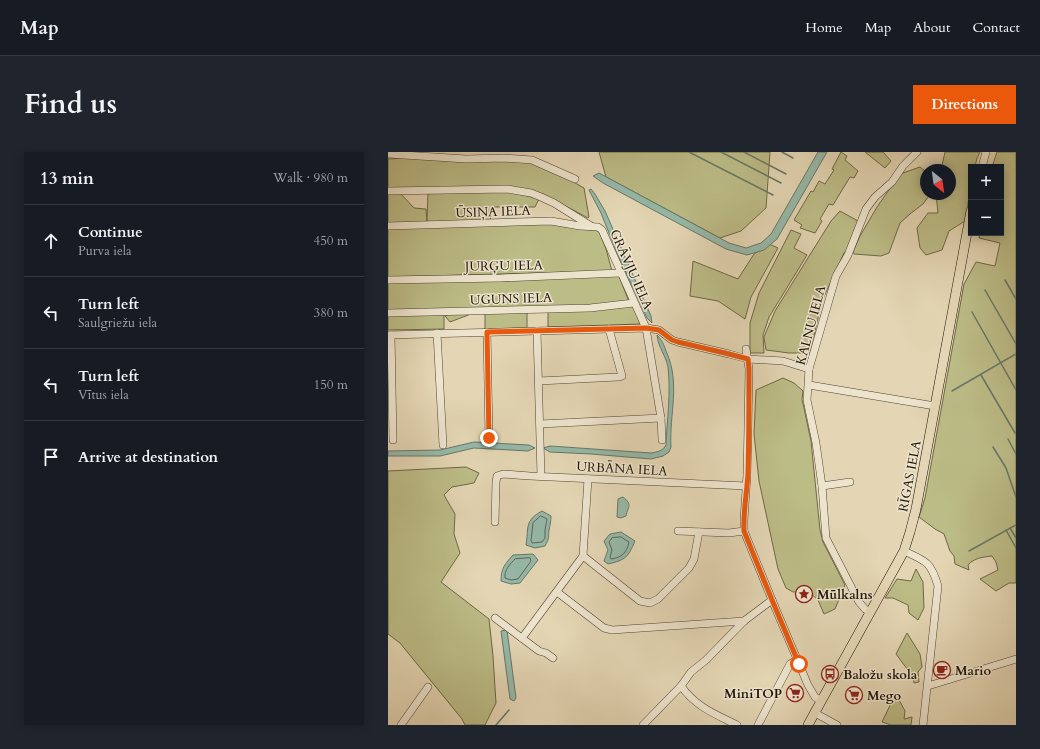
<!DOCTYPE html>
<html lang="en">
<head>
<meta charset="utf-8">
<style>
	body { margin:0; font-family:Cardo,serif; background:#20242c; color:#f1f3f6 }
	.controls { position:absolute; right:12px; top:12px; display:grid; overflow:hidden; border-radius:0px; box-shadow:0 2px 10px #0003 }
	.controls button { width:36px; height:36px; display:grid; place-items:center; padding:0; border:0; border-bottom:1px solid #363941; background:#171b24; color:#f1f3f6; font:20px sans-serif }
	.compass { position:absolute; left:532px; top:12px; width:36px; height:36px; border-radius:50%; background:#171b24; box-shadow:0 2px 10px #0003; rotate:151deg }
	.stop { position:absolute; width:12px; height:12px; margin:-9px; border:3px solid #ea580c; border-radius:50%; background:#fff }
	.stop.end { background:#ea580c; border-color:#fff; box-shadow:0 1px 4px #0008 }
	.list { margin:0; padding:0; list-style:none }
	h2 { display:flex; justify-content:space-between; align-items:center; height:52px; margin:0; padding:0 16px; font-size:17px }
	h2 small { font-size:13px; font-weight:400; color:#9ea1a6 }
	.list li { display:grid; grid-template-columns:26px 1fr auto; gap:12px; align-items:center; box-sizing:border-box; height:72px; padding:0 16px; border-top:1px solid #363941 }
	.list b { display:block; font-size:15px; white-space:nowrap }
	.list p { margin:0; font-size:13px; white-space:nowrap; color:#9ea1a6 }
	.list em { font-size:13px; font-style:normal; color:#9ea1a6 }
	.icon { flex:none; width:22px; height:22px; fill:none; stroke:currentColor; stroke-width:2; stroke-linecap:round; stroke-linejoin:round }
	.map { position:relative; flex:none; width:628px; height:573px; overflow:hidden; border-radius:0px }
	header { display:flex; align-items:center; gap:24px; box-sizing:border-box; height:56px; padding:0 20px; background:#171b24; border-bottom:1px solid #363941 }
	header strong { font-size:19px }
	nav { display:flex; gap:22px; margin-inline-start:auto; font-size:14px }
	.intro { display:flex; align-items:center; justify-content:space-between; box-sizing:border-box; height:96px; padding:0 24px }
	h1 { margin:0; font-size:28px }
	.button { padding:10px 18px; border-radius:0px; background:#ea580c; color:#fff; font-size:14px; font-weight:700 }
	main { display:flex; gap:24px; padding:0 24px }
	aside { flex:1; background:#171b24; border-radius:0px; box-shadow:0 2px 10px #0003 }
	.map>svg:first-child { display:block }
	.green { fill:#bcbc87; stroke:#6e6846 }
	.water { fill:#96b9a9; stroke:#677768 }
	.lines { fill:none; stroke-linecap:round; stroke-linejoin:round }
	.shore { stroke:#5c6658; stroke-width:1 }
	.stream { stroke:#677768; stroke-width:1.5 }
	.minor-casing { stroke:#524432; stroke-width:8 }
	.major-casing { stroke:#211406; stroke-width:10 }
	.minor { stroke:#ede4ce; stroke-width:7 }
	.major { stroke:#e4d6b4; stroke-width:9 }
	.route { stroke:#ea580c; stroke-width:5 }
	.labels { text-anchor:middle; stroke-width:3; stroke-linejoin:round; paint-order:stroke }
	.street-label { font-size:13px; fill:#211406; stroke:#ede4ce }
	.poi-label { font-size:13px; font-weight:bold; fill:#211406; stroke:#ede4ce; text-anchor:start }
</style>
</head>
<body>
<header>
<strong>Map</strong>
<nav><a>Home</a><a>Map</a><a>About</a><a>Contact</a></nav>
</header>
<div class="intro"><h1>Find us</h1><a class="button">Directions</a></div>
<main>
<aside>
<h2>13 min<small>Walk · 980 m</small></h2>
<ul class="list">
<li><svg class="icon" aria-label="ahead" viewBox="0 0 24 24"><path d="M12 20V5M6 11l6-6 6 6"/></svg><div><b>Continue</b><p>Purva iela</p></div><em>450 m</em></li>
<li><svg class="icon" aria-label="left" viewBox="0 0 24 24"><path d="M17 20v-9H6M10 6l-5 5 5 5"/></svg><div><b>Turn left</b><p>Saulgriežu iela</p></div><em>380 m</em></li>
<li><svg class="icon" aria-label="left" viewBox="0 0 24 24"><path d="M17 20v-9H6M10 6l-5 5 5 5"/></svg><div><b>Turn left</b><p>Vītus iela</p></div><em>150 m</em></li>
<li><svg class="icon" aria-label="arrive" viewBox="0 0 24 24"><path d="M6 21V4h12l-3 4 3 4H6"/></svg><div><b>Arrive at destination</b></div></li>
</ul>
</aside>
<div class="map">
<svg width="628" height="573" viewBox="0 0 628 573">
	<rect width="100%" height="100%" fill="#e4d6b4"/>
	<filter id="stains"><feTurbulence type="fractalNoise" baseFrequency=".005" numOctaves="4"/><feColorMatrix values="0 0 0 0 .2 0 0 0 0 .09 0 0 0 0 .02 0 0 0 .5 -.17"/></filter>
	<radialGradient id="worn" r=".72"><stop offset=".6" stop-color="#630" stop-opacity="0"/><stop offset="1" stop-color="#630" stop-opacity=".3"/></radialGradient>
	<!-- green -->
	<g class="green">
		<path d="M211,0H382L378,56L353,79L332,86L218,25Z"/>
		<path d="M453,0L459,4L457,8L470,19L466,26L462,25L445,53L441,52L432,67L434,69L427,81L412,76L414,73L406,68L423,39L425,40L431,29L437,32L446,18L444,17Z"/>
		<path d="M477,0H495L503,9L497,16Z"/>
		<path d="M557,0H592L589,6L587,15H583V33L577,69L561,79L554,98L538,103L532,96L529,76L540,61H550L548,42H562V18H553Z"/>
		<path d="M609,0H628V431H621L608,439L592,427L610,418L608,410L604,404C595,405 586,406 580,413L581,418L567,412L566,404L562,399L556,382L547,377L531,365L537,346L576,132L588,110L607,114L612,91L591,86L592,81H613V15H604Z"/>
		<path d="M18,6L60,9L102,8L146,10L166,19L196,36L201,65L200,66L155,42L125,35L0,37V7Z"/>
		<path d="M532,15L538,20V42H540L541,44L535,52L522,62L512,71L501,101L493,104L466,102L465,100L472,84L489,55L512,22Z"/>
		<path d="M40,40H125L151,47L147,55H105L102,69L0,72V41H12L26,56L38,57L39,69Z"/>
		<path d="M452,59L470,69L459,98L456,101L434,149L422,201H401L378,198L376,185L387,159L443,69Z"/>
		<path d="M161,72L211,79L218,97L224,119L0,125V76Z"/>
		<path d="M403,78L413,82L406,96L419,103L381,165L375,183L376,201H362V171L371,141Z"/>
		<path d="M381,92L390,96L363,145L357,167L330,149L302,144L305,109L350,127L366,102Z"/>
		<path d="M231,124L241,150L83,162L62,170L57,164L71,158H0V130Z"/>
		<path d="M245,153L253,172L160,175V159Z"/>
		<path d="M97,160H139V176L97,177Z"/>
		<path d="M56,162V177L0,178V163Z"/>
		<path d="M395,226L406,231L415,239L414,247L423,289L432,378L435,390L457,433L447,457L436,462L430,448L421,440H405L398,436L390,417L371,329L366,282L368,238Z"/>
		<path d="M78,315L91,321L86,331L64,335L56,343L67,362L66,382L72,401L53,430L101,467L105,504L108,551L97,573H77L74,567L12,491L0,482V319Z"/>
		<path d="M528,417L535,430L536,456L530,468L521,461L520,453L505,446H497L509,427L523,429Z"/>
		<path d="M519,481L532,502L534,515L530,520L531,530L526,531L525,525L508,502Z"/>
		<path d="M506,545L510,546L517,559L516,567L524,565L523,573H503L494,570Z"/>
	</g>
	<!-- water -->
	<g class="water">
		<path d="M430,0H439L389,87L376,98L359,103L338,97L215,31L205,24L211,21L341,91L358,96L373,91L383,82Z"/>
		<path d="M203,37L207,42L217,59L263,164L264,171L259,166L229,101L213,61L201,38Z"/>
		<path d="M269,183C274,188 276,193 278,199C293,232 281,261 283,295L281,300L275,304L263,307L203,302L162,300L155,296L162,294L263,301C269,300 275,299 278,293C279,268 283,241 280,215C278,204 270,195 269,183Z"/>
		<path d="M86,290L141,293L147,296L140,299L86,296L52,304H0V299L52,298Z"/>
		<path d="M235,345C245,353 240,354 238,364L233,366L229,365L230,347Z"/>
		<path d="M154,359L163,364C163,369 162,373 161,378C160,386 162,385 157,394L147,396L138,393C141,375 136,369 154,359Z"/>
		<path d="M233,380L247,389C240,405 238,408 220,412L216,409L220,398L216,389L222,382Z"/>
		<path d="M145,402L150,408L132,431L123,432L113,429C113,416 117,412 125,403Z"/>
		<path d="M119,478L128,546L126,549L122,547L113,479Z"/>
	</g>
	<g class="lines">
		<!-- shore -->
		<g class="shore">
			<path d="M153,364L159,367L157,378V386L154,390L144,391L143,389L145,371Z"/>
			<path d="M233,385L241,390C239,401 233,406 223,407L222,405L224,398L221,390L224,386Z"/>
			<path d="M142,406L143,409L130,427L123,428L117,426C116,418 122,412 127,407Z"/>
		</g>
		<!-- stream -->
		<g class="stream">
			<path d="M301,0L385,43"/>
			<path d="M333,0L393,31"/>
			<path d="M356,0L398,22"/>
			<path d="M394,0L405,6"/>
			<path d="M617,128L628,147"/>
			<path d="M597,138L628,192"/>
			<path d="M584,160L628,238"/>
			<path d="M593,223L627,281"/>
			<path d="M564,239L628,202"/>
			<path d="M620,287L628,302"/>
			<path d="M605,295L618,316L628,345"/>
			<path d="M622,376L628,386"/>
			<path d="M618,378L628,396"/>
			<path d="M581,399L628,373"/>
			<path d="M108,573L121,558"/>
		</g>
		<!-- minor casing -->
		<g class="minor-casing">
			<g id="minor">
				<path d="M0,2L78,7L115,6L144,8L187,27"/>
				<path d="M594,15L598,0"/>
				<path d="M0,39L119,37L143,41L153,45L166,51L203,74"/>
				<path d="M0,74L163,69L192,74L210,75L214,78L258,176L273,266L274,288"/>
				<path d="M0,128L113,126L232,121"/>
				<path d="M0,161L202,156L246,151"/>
				<path d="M149,179L153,324"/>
				<path d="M99,180L101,286"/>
				<path d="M49,181L55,293"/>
				<path d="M0,183L258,176L271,178L284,188L290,190L341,202L360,207L395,209L421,217"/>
				<path d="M3,183L5,288"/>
				<path d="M358,197L361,217L360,276L359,323L356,368V379L384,448L420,533L427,545L433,549"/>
				<path d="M151,229L230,225L234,224L221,177"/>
				<path d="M421,233L547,254"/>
				<path d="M152,272L273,266"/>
				<path d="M434,334L462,330"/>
				<path d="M107,370L108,330L109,324L115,322L142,324L358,334"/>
				<path d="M290,379L341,381L356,379"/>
				<path d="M516,399C538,409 543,410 550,434L535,573"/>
				<path d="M195,404L252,449L262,451L270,447L301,416L306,407L311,380"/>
				<path d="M169,440L216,476L224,478L356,469"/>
				<path d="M482,460L477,457L471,450L438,386L434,334L428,291L419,248L421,217L448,124L460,103L478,57L487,45L504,30L515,14L529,0"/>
				<path d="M107,466L151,499L158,501L165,506"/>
				<path d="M134,486L195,404L200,327"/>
				<path d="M293,534C308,555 327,562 349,573"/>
				<path d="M540,534L628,507"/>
				<path d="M427,561L449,573"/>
				<path d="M13,573L40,535"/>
				<path d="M255,573L293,534L303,520L318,508L356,469L384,448"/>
				<path d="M370,573L402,512L409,508"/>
			</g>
		</g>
		<!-- major casing -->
		<g class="major-casing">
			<path id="major" d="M420,573L516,399L522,380L528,357L583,59"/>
		</g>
		<!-- minor -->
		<use href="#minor" class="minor"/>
		<!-- major -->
		<use href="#major" class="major"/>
	</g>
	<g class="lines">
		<!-- route -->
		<path class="route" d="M101,286L99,180L258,176L271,178L284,188L290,190L341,202L360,207L361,217C361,252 361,286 360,321C359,341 355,359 356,379L384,448L411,512"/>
	</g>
	<!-- icons -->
	<defs>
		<g id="sight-ring" transform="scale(0.9)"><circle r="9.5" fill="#ede4ce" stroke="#8f2418" stroke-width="1.5"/><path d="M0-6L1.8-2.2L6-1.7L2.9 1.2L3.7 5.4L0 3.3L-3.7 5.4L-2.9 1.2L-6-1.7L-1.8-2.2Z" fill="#8f2418"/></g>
		<g id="cafe-ring" transform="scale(0.9)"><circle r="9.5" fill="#ede4ce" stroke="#8f2418" stroke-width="1.5"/><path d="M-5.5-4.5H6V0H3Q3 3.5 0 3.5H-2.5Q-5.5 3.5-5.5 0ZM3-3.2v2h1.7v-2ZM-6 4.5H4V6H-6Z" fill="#8f2418"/></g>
		<g id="bus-ring" transform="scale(0.9)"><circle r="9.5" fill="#ede4ce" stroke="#8f2418" stroke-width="1.5"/><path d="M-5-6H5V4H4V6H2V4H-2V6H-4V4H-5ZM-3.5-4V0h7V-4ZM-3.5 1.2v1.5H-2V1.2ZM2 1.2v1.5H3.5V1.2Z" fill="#8f2418"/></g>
		<g id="supermarket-ring" transform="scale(0.9)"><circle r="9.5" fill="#ede4ce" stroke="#8f2418" stroke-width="1.5"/><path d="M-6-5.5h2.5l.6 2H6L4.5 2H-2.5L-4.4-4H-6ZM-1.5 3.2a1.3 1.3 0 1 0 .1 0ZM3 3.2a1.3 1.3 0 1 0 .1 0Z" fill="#8f2418"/></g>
	</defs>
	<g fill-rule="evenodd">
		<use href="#sight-ring" x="416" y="442"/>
		<use href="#cafe-ring" x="554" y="518"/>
		<use href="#bus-ring" x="442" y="522"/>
		<use href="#supermarket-ring" x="407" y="541"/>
		<use href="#supermarket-ring" x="466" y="543"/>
	</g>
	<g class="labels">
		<!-- street labels -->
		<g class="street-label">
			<text transform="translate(105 59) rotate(-2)" y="5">ŪSIŅA IELA</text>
			<text transform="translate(116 113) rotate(-1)" y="5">JURĢU IELA</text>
			<text transform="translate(244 117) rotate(66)" y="5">GRĀVJU IELA</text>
			<text transform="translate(123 146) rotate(-2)" y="5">UGUNS IELA</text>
			<text transform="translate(422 173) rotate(-75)" y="5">KALNU IELA</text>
			<text transform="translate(234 316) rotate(3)" y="5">URBĀNA IELA</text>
			<text transform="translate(521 324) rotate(-79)" y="5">RĪGAS IELA</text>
		</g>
		<!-- poi labels -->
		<g class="poi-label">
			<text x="429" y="447">Mūlkalns</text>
			<text x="567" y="523">Mario</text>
			<text x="455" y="527">Baložu skola</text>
			<text x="394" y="546" text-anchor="end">MiniTOP</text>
			<text x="479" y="548">Mego</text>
		</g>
	</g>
	<rect width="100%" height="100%" filter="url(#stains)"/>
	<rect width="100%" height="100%" fill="url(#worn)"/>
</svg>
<div class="controls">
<button>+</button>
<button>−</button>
</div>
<svg class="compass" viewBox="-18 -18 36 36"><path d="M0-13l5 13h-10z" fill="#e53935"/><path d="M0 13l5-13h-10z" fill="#9ea1a6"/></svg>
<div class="stop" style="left:411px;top:512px"></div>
<div class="stop end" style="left:101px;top:286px"></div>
</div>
</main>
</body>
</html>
